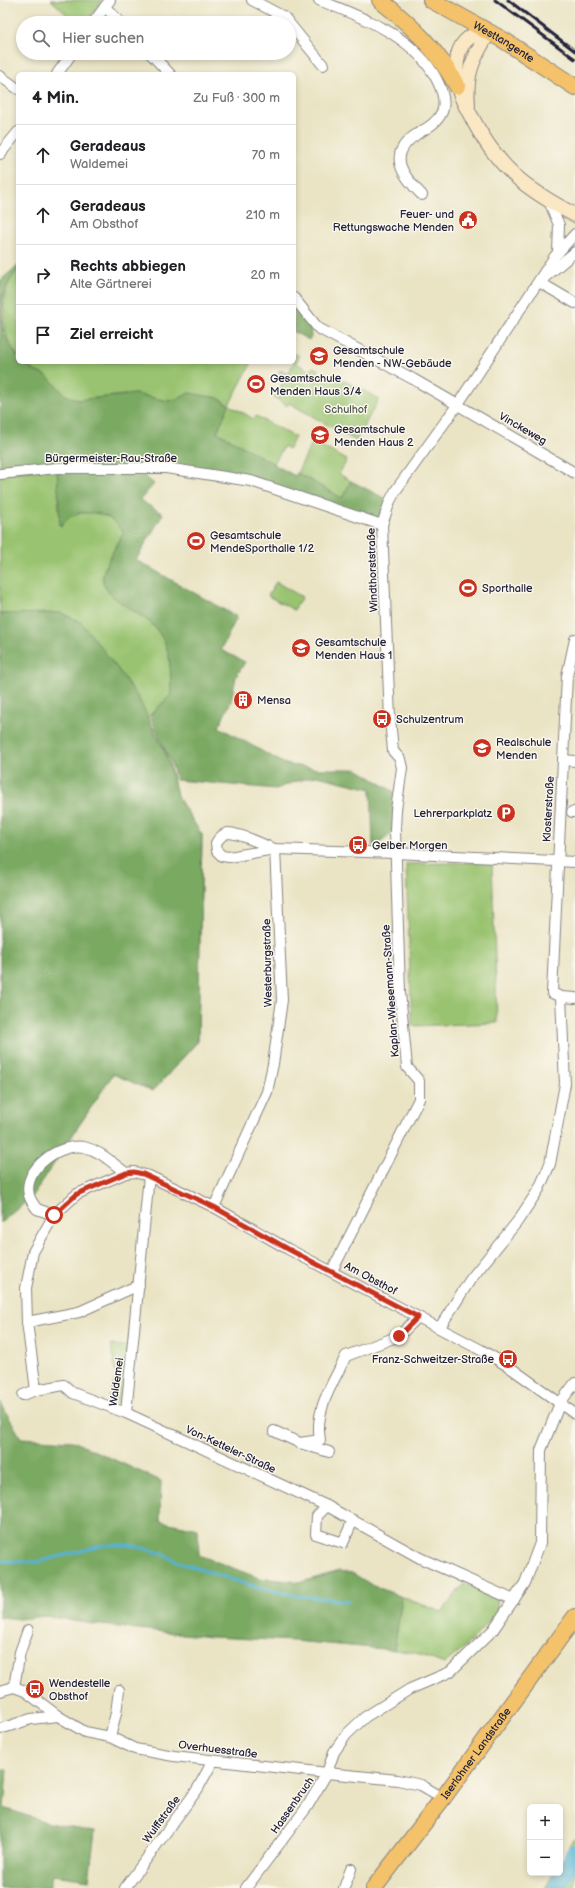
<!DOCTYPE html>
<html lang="de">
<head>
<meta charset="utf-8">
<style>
	body { margin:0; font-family:"Balsamiq Sans",sans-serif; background:#f6f6f6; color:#202124 }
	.controls { position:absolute; right:12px; bottom:12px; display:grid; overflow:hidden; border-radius:6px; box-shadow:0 2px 6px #0003 }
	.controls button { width:36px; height:36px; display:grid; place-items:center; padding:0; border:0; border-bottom:1px solid #e0e0e0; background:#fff; color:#202124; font:20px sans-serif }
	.stop { position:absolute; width:12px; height:12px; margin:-9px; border:3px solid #c8321e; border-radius:50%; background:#fff }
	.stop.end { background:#c8321e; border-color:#fff; box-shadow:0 1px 4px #0008 }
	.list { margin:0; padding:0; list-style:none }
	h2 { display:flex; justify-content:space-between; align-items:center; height:52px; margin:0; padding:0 16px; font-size:17px }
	h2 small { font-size:13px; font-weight:400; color:#757577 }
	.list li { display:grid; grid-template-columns:26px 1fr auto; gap:12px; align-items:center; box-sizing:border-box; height:60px; padding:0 16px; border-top:1px solid #e0e0e0 }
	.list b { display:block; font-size:15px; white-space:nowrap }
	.list p { margin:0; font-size:13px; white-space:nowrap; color:#757577 }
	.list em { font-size:13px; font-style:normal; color:#757577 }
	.icon { flex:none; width:22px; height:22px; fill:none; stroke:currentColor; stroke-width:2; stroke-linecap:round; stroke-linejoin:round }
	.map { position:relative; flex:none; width:575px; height:1888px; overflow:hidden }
	.search { position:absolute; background:#fff; box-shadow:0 2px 6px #0003; left:16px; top:16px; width:280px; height:44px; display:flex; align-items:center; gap:10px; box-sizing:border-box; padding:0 14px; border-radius:22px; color:#757577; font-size:15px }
	.panel { position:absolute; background:#fff; box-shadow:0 2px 6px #0003; left:16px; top:72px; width:280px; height:292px; border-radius:6px }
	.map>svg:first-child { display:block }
	.green { fill:#99c370; stroke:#5e7256 }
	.forest { fill:#7aa962; stroke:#4e664e }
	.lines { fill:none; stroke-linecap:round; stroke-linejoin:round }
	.stream { stroke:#54b3d3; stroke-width:3 }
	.river { stroke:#54b3d3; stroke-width:18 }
	.street-casing { stroke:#868380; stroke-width:12 }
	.secondary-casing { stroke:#868380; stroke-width:16 }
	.primary-casing { stroke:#868380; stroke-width:18 }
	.street { stroke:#fff; stroke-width:10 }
	.secondary { stroke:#fae7c3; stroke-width:14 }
	.primary { stroke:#f3c26a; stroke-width:16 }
	.rail { stroke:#22223b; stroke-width:3 }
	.route { stroke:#c8321e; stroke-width:5 }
	.labels { text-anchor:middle; stroke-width:3; stroke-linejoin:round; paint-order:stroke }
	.street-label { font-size:11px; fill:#22223b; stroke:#fbf7ec }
	.poi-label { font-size:11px; fill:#22223b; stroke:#fbf7ec; text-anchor:start }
	.park-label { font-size:11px; fill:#4c5a4e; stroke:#fbf7ec }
</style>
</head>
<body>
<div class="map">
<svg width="575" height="1888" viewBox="0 0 575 1888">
	<rect width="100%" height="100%" fill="#fbf7ec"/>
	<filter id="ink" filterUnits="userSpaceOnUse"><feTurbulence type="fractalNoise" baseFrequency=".025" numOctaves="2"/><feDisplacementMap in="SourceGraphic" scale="8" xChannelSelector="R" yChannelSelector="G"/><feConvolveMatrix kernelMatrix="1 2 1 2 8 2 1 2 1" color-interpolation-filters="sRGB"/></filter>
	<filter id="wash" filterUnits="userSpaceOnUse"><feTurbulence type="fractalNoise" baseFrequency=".012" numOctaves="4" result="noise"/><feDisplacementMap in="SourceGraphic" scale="16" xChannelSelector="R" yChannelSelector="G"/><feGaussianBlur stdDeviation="0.9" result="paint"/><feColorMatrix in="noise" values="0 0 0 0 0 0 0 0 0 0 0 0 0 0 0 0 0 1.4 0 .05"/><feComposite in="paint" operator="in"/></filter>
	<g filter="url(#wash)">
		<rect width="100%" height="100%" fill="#eae4c5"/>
		<!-- green -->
		<g class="green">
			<path d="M51,0H102L86,23H76Z"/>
			<path d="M18,268V357C3,339 0,309 7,287C10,281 14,274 18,268Z"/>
			<path d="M294,353L299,356L296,363L310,371L313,367L319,370L317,373L322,376L324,372L342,382L343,380L379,399L356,441L289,403L287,406L274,397L286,377L278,373L280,370L288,374L294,362Z"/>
			<path d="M23,362H252L229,405L254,419L256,416L295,437L289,449L284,446L274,464L217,432L228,405L189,393L180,398L168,401L135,394L78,400L65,395L47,376L34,371Z"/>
			<path d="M312,441L347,460L339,474L351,481L342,498L297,473L311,445Z"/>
			<path d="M57,468L61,526L70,517L79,513H96L110,518L124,532C118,544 107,560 103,573C97,597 144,612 157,630C173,651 170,670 171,695L148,717L165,752L171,770L177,796L202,835L198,1041L153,1091L113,1074L82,1121L0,821L60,613L0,614V474Z"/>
			<path d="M276,582L302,597L294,610L268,596Z"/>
			<path d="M492,862L497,1023L412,1026L406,864Z"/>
			<path d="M111,1345L129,1346L124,1405L108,1399L116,1377Z"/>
			<path d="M464,1583L496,1597L498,1610C481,1632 466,1647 444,1664L416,1653L394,1650L402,1597L442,1612Z"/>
			<path d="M575,1837V1888H545L554,1873H560V1863Z"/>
		</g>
		<!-- forest -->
		<g class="forest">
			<path d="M18,265V268C14,275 9,281 6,287C0,302 0,326 7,340C11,347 18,354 18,362H23L34,371L47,376L65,395L78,400L135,394L168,401L180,398L189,393L218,398L229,405L217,432L295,476L297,473L342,498L351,481L390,501L382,525L251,481L137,469L154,484L140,500L163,514L136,560L237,617L221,650L245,662L236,677L231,701L219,727L285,764L317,769H357L398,794C396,822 401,833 373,846L371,789L317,776L294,782L276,789L176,780L173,768L150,715L171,695C170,670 173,651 157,630C144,611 101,601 103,576C103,568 119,541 124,532L110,518L96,513H79L70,517L60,526L57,468L0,474V281Z"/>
			<path d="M294,298L310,320L311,338L309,340L294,332Z"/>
			<path d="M61,613L81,622L118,669L139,699L165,752L171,770L177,796L202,835L198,1041L153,1091L113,1074L32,1197L0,1223V614Z"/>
			<path d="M0,1402L21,1438L73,1441L161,1481L160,1521L198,1529L199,1555L259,1578L302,1582L339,1571L352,1573L372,1585L402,1597L394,1650L294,1641L210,1637L92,1624L45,1616L19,1619L0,1617Z"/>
			<path d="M0,1770H7L4,1808L49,1823L95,1831L89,1880L53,1875L49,1888H0Z"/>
		</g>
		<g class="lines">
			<!-- stream -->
			<path class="stream" d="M0,1561L37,1562L105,1545H130L158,1552L184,1564L259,1588L293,1595L348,1601"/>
			<!-- river -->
			<path class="river" d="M557,1888L575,1853"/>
		</g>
	</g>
	<g filter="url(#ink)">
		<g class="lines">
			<!-- street casing -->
			<g class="street-casing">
				<g id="street">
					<path d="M252,0L284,17L323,65"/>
					<path d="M319,0C363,18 414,35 437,80C442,90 446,102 442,112C437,123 427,128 417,134C386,154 402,175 422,195"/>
					<path d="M105,7L121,23"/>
					<path d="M93,23L110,0"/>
					<path d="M150,53L170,74"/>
					<path d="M57,74L72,53"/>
					<path d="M0,76L18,89"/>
					<path d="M0,154L18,132"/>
					<path d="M549,201L559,225L558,253"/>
					<path d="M544,278L575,252"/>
					<path d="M539,282L575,303"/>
					<path d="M294,298L318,328L413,379L575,473"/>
					<path d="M0,474L57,468H166L251,481L382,525"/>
					<path d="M563,760L575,761"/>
					<path d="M572,812H575"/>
					<path d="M275,849C263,845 241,833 228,833C222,834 219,838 216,843L217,851L222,856L229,857L275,849L395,853L575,862"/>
					<path d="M561,997L575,998"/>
					<path d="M134,1172L149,1176L126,1413L73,1393L64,1385L36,1390L27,1322L26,1288L33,1252L54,1215L77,1194L126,1173Z"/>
					<path d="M149,1176L214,1207L288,1249L481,1350L508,1366L575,1414"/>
					<path d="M214,1207L267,1092L273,1064L282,1000L275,849"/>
					<path d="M54,1215L37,1209C34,1205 30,1200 29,1195C22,1169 61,1142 84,1147C101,1151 112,1163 126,1173"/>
					<path d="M332,1271L419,1099V1081L407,1067L400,992L395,830L396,810L402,768L400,759L393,751L390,719L382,525L390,501L396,490L458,404L555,256L575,234"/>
					<path d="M27,1322L79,1312L139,1285"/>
					<path d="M440,1327L470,1280L517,1222L539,1189L550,1164L565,1084L561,997L552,993L567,676L575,639"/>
					<path d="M23,1395L36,1390"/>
					<path d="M126,1413L327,1506L420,1558L514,1600"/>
					<path d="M274,1431L300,1443L329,1452"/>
					<path d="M300,1443L320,1440C314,1410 333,1383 346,1356L399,1336L418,1317"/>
					<path d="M327,1506L317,1516L316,1534L343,1543L353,1520"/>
					<path d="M14,1687L20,1652L28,1630"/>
					<path d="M0,1691L14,1687L25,1691L58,1716L85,1732L110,1737L135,1749L174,1756L327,1773L334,1752L346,1735L365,1717L410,1689L450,1672L493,1630L525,1583L540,1543L541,1450L560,1403L575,1383"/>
					<path d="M0,1729L31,1719L58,1716"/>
					<path d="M110,1737L116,1713L119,1690"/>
					<path d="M125,1888L197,1790L213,1761"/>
					<path d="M246,1888L307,1807L327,1773L398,1780L421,1785L443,1798"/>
					<path d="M344,1888L351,1869"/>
				</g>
			</g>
			<!-- secondary casing -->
			<g class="secondary-casing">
				<g id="secondary">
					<path d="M489,32C473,33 462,39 458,55C453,82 459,94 471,116C497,167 525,189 575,215"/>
					<path d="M468,105C465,74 473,58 489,32"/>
				</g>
			</g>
			<!-- primary casing -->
			<g class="primary-casing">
				<g id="primary">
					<path d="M380,0C412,26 437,49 457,86"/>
					<path id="s1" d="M431,0L505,41L575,87"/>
					<path id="s2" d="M374,1888L443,1798L575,1617"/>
				</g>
			</g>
			<!-- street -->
			<use href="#street" class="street"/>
			<!-- secondary -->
			<use href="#secondary" class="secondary"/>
			<!-- primary -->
			<use href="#primary" class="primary"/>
			<!-- rail -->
			<g class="rail">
				<path d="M495,0L575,59"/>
				<path d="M508,0L575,51"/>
			</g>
		</g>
	</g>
	<g class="lines" filter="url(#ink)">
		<!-- route -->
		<path class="route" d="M54,1215L77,1194L126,1173L134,1172L143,1174L214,1207L288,1249L418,1317L399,1336"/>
	</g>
	<!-- icons -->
	<defs>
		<g id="civic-disc" transform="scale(1)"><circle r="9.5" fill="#c8321e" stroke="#fbf7ec"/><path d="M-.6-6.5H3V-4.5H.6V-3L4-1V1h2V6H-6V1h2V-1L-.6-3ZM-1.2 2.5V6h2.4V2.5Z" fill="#fff"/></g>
		<g id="school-disc" transform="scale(1)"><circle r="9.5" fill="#c8321e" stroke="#fbf7ec"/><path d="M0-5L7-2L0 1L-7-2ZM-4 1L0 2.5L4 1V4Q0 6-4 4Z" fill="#fff"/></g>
		<g id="stadium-disc" transform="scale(1)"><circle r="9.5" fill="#c8321e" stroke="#fbf7ec"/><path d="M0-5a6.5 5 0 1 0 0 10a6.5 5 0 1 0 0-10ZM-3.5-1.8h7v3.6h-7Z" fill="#fff"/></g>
		<g id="building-disc" transform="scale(1)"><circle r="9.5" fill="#c8321e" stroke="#fbf7ec"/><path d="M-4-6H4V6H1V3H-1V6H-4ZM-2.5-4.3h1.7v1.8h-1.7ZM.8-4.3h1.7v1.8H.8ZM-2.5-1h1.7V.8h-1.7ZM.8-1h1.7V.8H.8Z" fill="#fff"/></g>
		<g id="bus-disc" transform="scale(1)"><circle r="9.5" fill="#c8321e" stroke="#fbf7ec"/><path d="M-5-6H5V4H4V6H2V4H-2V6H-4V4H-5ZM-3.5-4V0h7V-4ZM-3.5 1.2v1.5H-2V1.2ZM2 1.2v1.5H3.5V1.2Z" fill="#fff"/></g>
		<g id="parking-disc" transform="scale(1)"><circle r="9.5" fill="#c8321e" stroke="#fbf7ec"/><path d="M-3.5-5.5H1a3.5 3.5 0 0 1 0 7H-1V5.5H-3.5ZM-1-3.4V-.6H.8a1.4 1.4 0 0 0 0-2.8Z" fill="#fff"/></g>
	</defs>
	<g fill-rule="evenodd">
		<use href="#civic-disc" x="468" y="220"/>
		<use href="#school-disc" x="319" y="356"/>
		<use href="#stadium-disc" x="256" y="384"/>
		<use href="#school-disc" x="320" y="435"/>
		<use href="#stadium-disc" x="196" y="541"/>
		<use href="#stadium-disc" x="468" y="588"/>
		<use href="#school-disc" x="301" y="648"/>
		<use href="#building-disc" x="243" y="700"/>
		<use href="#bus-disc" x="382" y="719"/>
		<use href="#school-disc" x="482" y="748"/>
		<use href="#parking-disc" x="506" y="813"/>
		<use href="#bus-disc" x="358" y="845"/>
		<use href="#bus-disc" x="508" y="1359"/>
		<use href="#bus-disc" x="35" y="1689"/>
	</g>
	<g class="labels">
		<!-- street labels -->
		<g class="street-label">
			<text dy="4" stroke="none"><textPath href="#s1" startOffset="84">Westtangente</textPath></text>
			<text transform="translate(523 428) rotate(30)" y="4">Vinckeweg</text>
			<text x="111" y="462">Bürgermeister-Rau-Straße</text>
			<text transform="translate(372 570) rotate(-92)" y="4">Windthorststraße</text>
			<text transform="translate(548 809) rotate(-87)" y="4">Klosterstraße</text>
			<text transform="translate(267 963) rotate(-91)" y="4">Westerburgstraße</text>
			<text transform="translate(390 991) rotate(-94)" y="4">Kaplan-Wiesemann-Straße</text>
			<text transform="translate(371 1278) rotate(28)" y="4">Am Obsthof</text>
			<text transform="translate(116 1382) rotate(-82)" y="4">Waldemei</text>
			<text transform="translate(231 1449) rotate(25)" y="4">Von-Ketteler-Straße</text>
			<text transform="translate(218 1749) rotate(7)" y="4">Overhuesstraße</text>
			<text dy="4" stroke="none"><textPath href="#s2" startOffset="169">Iserlohner Landstraße</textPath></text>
			<text transform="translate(292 1805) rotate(-55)" y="4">Hassenbruch</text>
			<text transform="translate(161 1819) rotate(-54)" y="4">Wulffstraße</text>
		</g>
		<!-- poi labels -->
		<g class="poi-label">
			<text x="454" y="218" text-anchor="end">Feuer- und<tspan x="454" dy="13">Rettungswache Menden</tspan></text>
			<text x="333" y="354">Gesamtschule<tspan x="333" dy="13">Menden - NW-Gebäude</tspan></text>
			<text x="270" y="382">Gesamtschule<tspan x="270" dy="13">Menden Haus 3/4</tspan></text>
			<text x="334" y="433">Gesamtschule<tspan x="334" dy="13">Menden Haus 2</tspan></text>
			<text x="210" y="539">Gesamtschule<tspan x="210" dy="13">MendeSporthalle 1/2</tspan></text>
			<text x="482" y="592">Sporthalle</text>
			<text x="315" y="646">Gesamtschule<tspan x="315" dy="13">Menden Haus 1</tspan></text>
			<text x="257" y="704">Mensa</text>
			<text x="396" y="723">Schulzentrum</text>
			<text x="496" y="746">Realschule<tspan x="496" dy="13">Menden</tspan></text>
			<text x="492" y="817" text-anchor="end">Lehrerparkplatz</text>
			<text x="372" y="849">Gelber Morgen</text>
			<text x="494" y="1363" text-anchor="end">Franz-Schweitzer-Straße</text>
			<text x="49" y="1687">Wendestelle<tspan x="49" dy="13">Obsthof</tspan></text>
		</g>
		<!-- park labels -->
		<g class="park-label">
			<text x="346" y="413">Schulhof</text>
		</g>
	</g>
</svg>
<div class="controls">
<button>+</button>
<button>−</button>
</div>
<div class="stop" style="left:54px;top:1215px"></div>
<div class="stop end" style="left:399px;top:1336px"></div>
<div class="search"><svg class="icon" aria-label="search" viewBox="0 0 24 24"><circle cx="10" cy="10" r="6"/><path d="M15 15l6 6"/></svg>Hier suchen</div>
<section class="panel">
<h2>4 Min.<small>Zu Fuß · 300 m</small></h2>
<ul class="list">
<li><svg class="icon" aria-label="ahead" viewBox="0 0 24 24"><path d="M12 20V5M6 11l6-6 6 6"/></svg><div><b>Geradeaus</b><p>Waldemei</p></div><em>70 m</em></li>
<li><svg class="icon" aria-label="ahead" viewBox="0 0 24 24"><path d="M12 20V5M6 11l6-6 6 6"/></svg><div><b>Geradeaus</b><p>Am Obsthof</p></div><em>210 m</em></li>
<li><svg class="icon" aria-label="right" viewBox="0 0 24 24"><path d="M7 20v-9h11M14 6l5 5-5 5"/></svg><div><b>Rechts abbiegen</b><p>Alte Gärtnerei</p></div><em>20 m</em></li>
<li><svg class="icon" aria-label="arrive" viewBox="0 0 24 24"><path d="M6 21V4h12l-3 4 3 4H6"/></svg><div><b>Ziel erreicht</b></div></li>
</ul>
</section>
</div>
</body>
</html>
